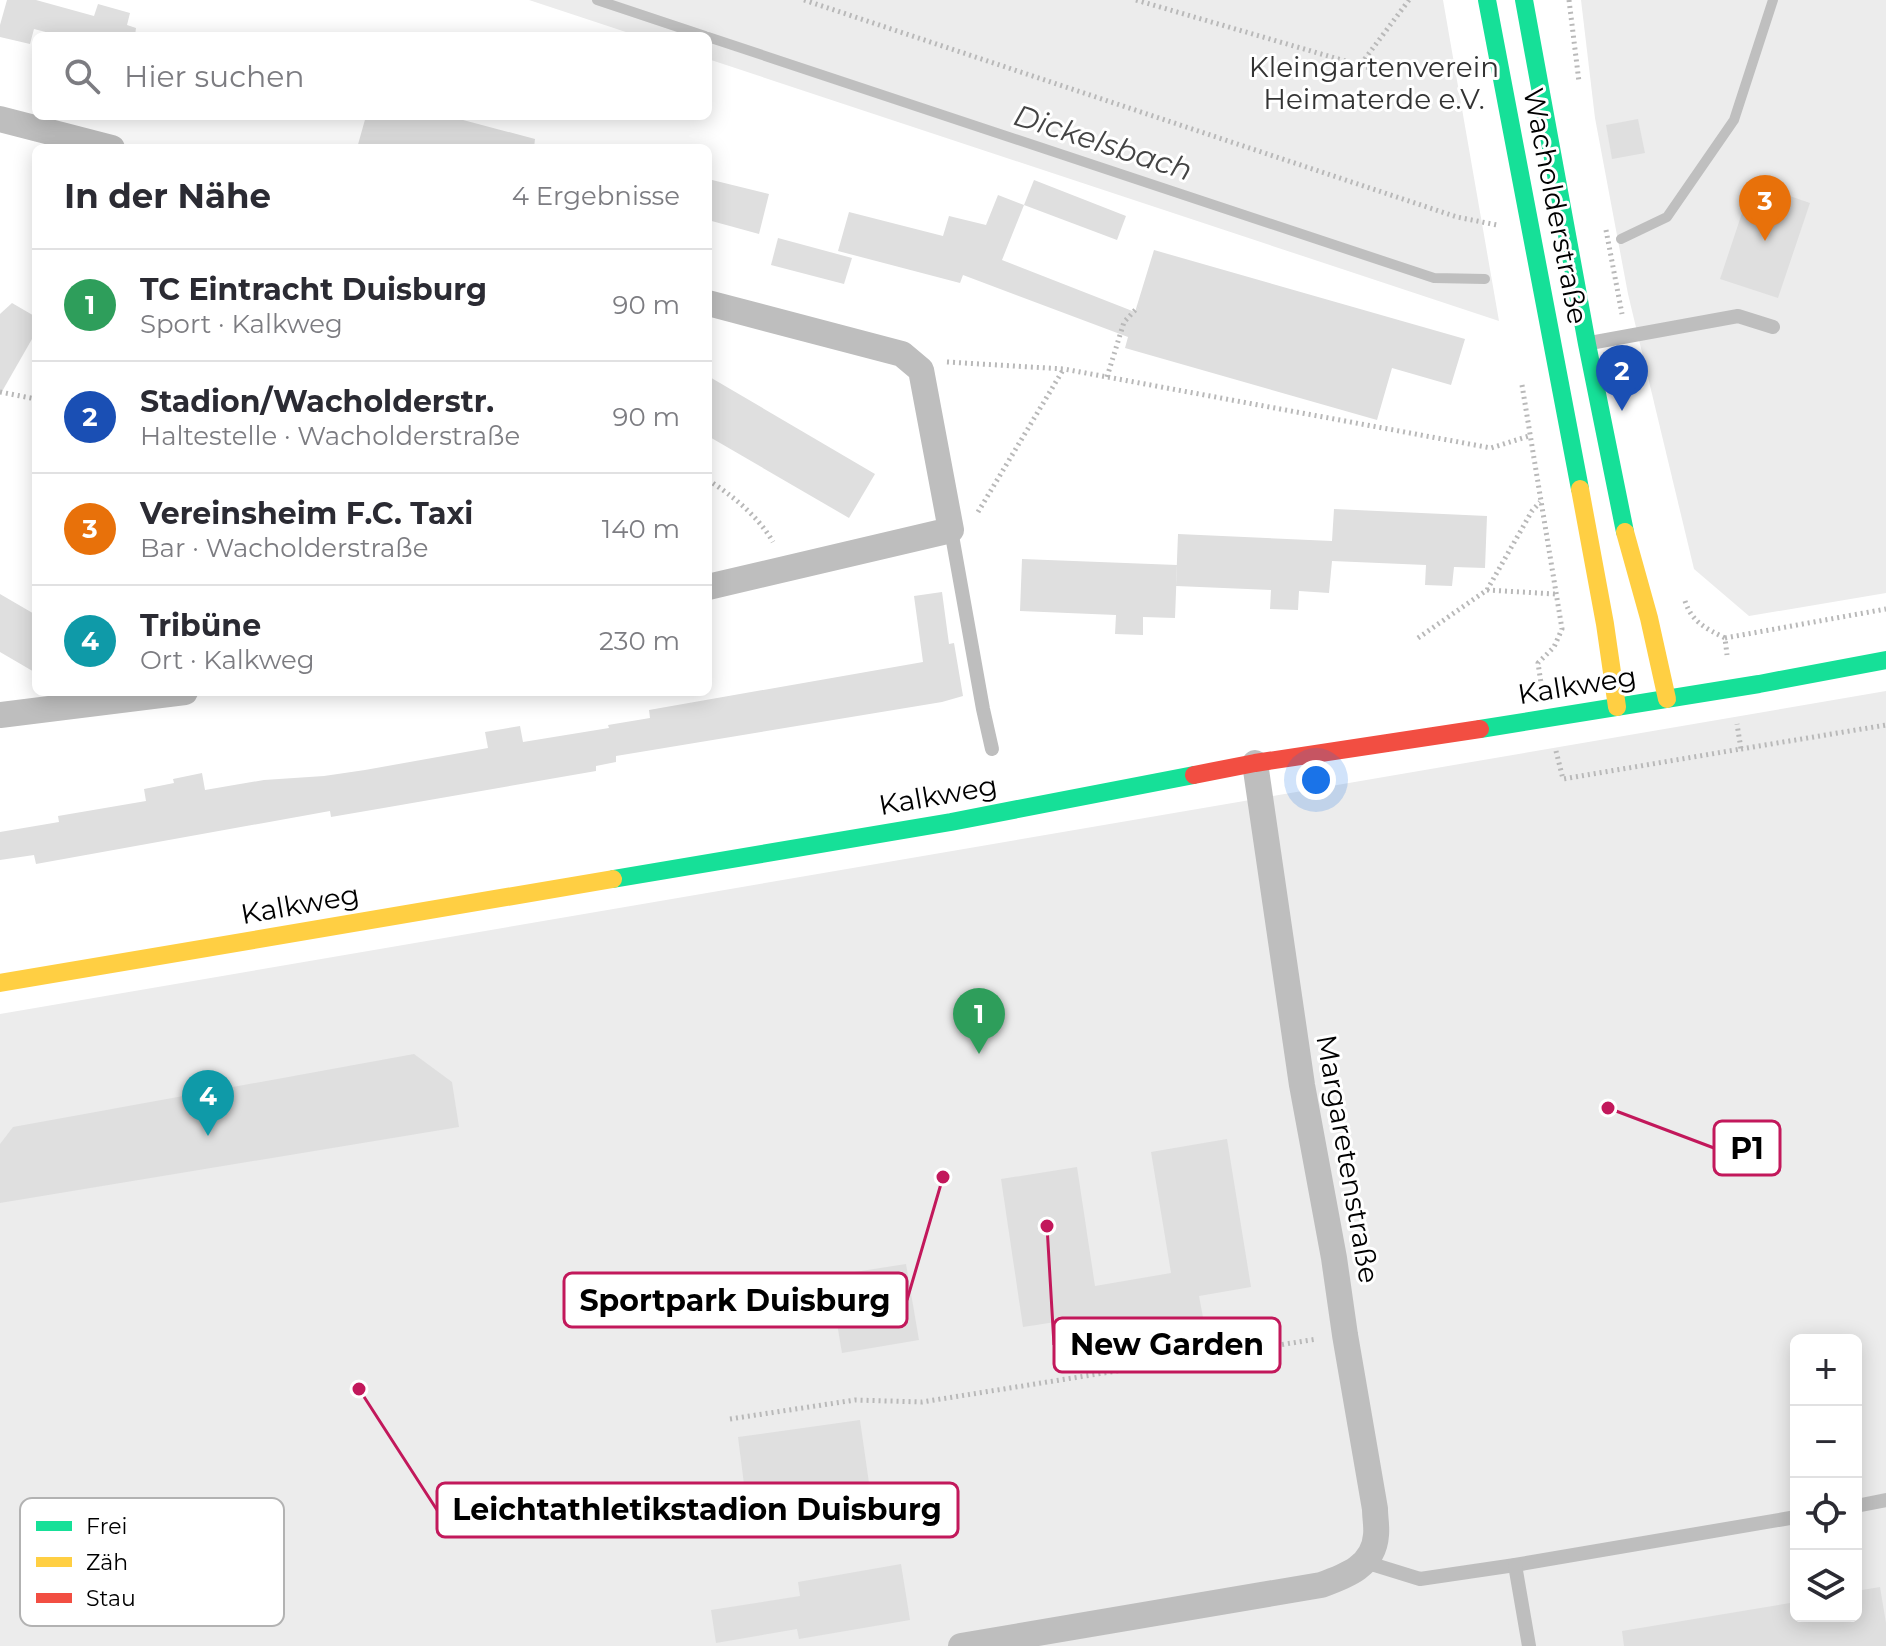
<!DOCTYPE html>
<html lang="de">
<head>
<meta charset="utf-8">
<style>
	body { margin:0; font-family:Montserrat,sans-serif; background:#f7f7f7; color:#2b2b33 }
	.controls { position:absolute; right:24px; bottom:24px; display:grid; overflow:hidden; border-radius:12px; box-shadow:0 4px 20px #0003 }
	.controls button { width:72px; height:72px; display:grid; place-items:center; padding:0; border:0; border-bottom:2px solid #e1e1e2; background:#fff; color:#2b2b33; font:40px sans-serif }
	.you { position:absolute; left:1316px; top:780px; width:28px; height:28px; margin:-20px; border:6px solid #fff; border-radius:50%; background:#1a73e8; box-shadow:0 0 0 12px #1a73e833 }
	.badge { display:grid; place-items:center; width:52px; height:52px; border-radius:50%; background:#111827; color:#fff; font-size:26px; font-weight:700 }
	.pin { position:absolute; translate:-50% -66px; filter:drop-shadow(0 2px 4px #0008) }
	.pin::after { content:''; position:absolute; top:42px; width:28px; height:24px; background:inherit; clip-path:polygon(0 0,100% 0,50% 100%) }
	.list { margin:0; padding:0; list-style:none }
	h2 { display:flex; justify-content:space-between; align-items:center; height:104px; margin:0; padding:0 32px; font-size:34px }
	h2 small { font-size:26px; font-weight:400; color:#7c7c81 }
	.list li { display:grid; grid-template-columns:52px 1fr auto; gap:24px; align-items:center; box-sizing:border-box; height:112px; padding:0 32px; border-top:2px solid #e1e1e2 }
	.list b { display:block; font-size:30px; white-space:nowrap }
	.list p { margin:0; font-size:26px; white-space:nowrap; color:#7c7c81 }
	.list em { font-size:26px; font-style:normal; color:#7c7c81 }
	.icon { flex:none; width:44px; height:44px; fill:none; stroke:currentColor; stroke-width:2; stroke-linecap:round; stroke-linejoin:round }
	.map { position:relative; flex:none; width:1886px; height:1646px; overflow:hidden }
	.search { position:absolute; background:#fff; box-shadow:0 4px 20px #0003; left:32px; top:32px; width:680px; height:88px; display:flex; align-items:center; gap:20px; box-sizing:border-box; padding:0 28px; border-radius:12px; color:#7c7c81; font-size:30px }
	.panel { position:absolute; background:#fff; box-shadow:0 4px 20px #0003; left:32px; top:144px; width:680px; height:552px; border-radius:12px }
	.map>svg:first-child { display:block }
	.green { fill:#ececec; fill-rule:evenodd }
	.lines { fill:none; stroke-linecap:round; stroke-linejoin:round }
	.stream { stroke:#bfbfbf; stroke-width:10 }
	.building { fill:#dfdfdf }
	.path { stroke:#b9b9b9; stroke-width:5; stroke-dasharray:2 4; stroke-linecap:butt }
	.lane { stroke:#bebebe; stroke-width:14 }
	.street { stroke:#bebebe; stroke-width:26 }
	.fast { stroke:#16e098; stroke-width:18 }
	.slow { stroke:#ffcf43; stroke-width:18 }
	.jam { stroke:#f24e42; stroke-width:18 }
	.labels { text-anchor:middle; stroke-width:6; stroke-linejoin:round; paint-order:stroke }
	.park-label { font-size:28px; fill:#333; stroke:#fff }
	.street-label { font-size:28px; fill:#000; stroke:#fff }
	.water-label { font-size:30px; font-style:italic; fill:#444; stroke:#fff }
	.key { fill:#fff; stroke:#b2b2b2; stroke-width:2 }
	.key-label { font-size:22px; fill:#000 }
	.leader { fill:none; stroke:#c2185b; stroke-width:3 }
	.callout-dot { fill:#c2185b; stroke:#fff; stroke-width:3 }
	.callout { fill:#fff; stroke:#c2185b; stroke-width:3 }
	.callout-label { font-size:30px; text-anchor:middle; font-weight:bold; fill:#000 }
</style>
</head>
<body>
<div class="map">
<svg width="1886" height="1646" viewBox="0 0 1886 1646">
	<rect width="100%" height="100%" fill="#fff"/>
	<!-- green -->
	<g class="green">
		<path d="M529,0H1443L1499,321L708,59V36H638Z"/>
		<path d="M1581,0H1886V593L1749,616L1694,569L1628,294L1595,118Z"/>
		<path d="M1886,691V1646H0V1014ZM1796,1340H1856V1616H1796Z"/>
	</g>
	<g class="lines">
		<!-- stream -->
		<g class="stream">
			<path d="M597,0L705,36"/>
			<path d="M708,37L1434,278L1485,279"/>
			<path d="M1621,239L1667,217L1734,120L1773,0"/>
		</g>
	</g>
	<!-- building -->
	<g class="building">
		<path d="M7,0H36L94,16L98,4L130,13L127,25L136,28L135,36H61L34,29L30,44L0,37V25Z"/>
		<path d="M366,116H448L535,139L534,148H357Z"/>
		<path d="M1638,119L1645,153L1612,159L1606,125Z"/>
		<path d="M708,179L769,194L759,234L708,220Z"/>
		<path d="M1034,180L1126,216L1117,240L1024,205Z"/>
		<path d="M1752,183L1810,203L1778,298L1720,279Z"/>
		<path d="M998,195L1024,205L1002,260L1135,312L1154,250L1465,339L1451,385L1392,368L1377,420L1125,348L1128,337L963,275L960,283L838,251L849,212L943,236L949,216L986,225Z"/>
		<path d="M778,238L852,258L844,284L771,265Z"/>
		<path d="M12,303L36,317V332L0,395V314Z"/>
		<path d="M708,376L875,474L849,518L708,436Z"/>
		<path d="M1334,509L1487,516L1485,568L1454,567L1452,586L1425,585L1426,565L1332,561L1329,593L1299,591L1298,610L1270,609L1271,590L1176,586L1178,534L1332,541Z"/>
		<path d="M1022,559L1177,565L1175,618L1143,617V635L1115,634L1116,615L1020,611Z"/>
		<path d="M942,592L949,644L954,643L963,696L942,702L616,756V762L596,766V771L395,806L331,817L330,811L36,864L34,855L0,860V832L59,822L58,816L146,801L144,789L174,783L173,779L202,773L205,790L264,780L324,776L365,770L488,748L485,732L520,726L523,742L609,728L608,725L650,718L649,710L923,662L914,596Z"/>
		<path d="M0,594L36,615V673L0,652Z"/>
		<path d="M414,1054L452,1082L459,1127L0,1203V1144L13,1127Z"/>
		<path d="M1227,1139L1251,1287L1199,1296L1205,1328L1087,1347L1082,1318L1023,1327L1001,1179L1077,1167L1095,1286L1171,1273L1151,1152Z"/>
		<path d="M906,1264L919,1340L842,1353L829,1276Z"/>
		<path d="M860,1420L870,1490L747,1508L738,1437Z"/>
		<path d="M901,1564L910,1620L799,1639L797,1629L716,1643L711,1610L800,1596L798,1582Z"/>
		<path d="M1880,1587L1886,1623V1646H1624L1622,1631L1796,1602V1616H1856V1591Z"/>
	</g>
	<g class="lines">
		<!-- path -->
		<g class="path">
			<path d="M804,0L1457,217L1497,225"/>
			<path d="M1136,0L1383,72"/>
			<path d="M1569,0L1579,82"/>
			<path d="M1361,64L1409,0"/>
			<path d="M1606,230L1622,314"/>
			<path d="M947,362L1064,369L1491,448L1529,436"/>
			<path d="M1107,377L1124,322L1138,307"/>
			<path d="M1522,385L1562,629L1554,647L1538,663L1541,683"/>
			<path d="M0,392L36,399"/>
			<path d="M708,480C733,496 758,516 773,542"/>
			<path d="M978,512L1063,370"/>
			<path d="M1487,590L1555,594"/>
			<path d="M1685,601C1692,622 1705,628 1725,638L1727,655"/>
			<path d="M1418,638L1487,590L1532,511L1540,502"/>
			<path d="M1725,638L1886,609"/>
			<path d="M1741,749L1886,725"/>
			<path d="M1556,751L1563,779L1741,749L1737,724"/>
			<path d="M730,1419L855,1400L922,1402L1317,1339"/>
		</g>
		<!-- lane -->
		<g class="lane">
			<path d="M1590,343L1738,316L1773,327"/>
			<path d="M951,530L983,709L992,749"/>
			<path d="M1856,1506L1886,1500"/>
			<path d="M1365,1562L1420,1579L1515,1565L1796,1517"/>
			<path d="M1515,1565L1529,1646"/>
		</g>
		<!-- street -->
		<g class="street">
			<path d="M0,119L112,148"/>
			<path d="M708,303L902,354L921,370L951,530L708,587"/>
			<path d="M0,715L185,692"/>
			<path d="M961,1646L1321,1585C1346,1576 1374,1566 1376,1535C1377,1527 1375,1518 1375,1509L1345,1335L1334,1258L1302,1085L1255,763"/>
		</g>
		<!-- fast -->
		<g class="fast">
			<path d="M1487,0L1580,489"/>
			<path d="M1524,0L1587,344L1625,532"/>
			<path d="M1480,729L1759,684L1886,660"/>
			<path d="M613,879L951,822L1194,775"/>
		</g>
		<!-- slow -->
		<g class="slow">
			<path d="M1580,489L1605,624L1617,707"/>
			<path d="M1625,532L1649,618L1667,699"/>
			<path d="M0,983L613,879"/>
		</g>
		<!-- jam -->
		<path class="jam" d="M1194,775L1255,763L1480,729"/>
	</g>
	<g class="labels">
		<!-- park labels -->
		<g class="park-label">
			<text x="1374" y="77">Kleingartenverein<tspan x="1374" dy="32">Heimaterde e.V.</tspan></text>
		</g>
		<!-- street labels -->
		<g class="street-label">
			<text transform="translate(1556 206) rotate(79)" y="10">Wacholderstraße</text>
			<text transform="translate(1577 685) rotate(-9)" y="10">Kalkweg</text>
			<text transform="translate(938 795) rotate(-10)" y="10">Kalkweg</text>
			<text transform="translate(300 904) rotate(-10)" y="10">Kalkweg</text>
			<text transform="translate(1348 1159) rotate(80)" y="10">Margaretenstraße</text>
		</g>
		<!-- water labels -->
		<g class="water-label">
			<text transform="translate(1103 143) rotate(18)" y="10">Dickelsbach</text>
		</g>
	</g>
	<!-- legend -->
	<rect x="20" y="1498" width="264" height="128" rx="12" class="key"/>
	<rect x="36" y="1521" width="36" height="10" fill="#16e098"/>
	<rect x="36" y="1557" width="36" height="10" fill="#ffcf43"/>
	<rect x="36" y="1593" width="36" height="10" fill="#f24e42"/>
	<g class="key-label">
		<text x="86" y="1534">Frei</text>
		<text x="86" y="1570">Zäh</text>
		<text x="86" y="1606">Stau</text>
	</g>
	<!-- callouts -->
	<path class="leader" d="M1608 1108L1714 1148M943 1177L907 1300M1047 1226L1054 1345M359 1389L437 1510"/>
	<g class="callout-dot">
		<circle cx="1608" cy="1108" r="8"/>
		<circle cx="943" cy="1177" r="8"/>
		<circle cx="1047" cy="1226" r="8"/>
		<circle cx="359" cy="1389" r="8"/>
	</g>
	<g class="callout">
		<rect x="1714" y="1121" width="66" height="54" rx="8"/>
		<rect x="564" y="1273" width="343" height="54" rx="8"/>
		<rect x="1054" y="1318" width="226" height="54" rx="8"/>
		<rect x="437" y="1483" width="521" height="54" rx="8"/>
	</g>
	<g class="callout-label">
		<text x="1747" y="1159">P1</text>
		<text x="735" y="1311">Sportpark Duisburg</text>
		<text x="1167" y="1355">New Garden</text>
		<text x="697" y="1520">Leichtathletikstadion Duisburg</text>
	</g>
</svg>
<div class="controls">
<button>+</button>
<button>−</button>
<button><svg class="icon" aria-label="locate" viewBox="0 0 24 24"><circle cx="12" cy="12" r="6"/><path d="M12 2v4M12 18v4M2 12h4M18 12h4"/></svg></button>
<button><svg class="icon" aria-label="layers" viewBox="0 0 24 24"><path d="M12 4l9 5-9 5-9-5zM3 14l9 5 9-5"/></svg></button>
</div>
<div class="you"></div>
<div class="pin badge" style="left:979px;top:1054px;background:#2e9e5b">1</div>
<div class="pin badge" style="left:1622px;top:411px;background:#1a4fb4">2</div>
<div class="pin badge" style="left:1765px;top:241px;background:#e8710a">3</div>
<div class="pin badge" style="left:208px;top:1136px;background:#0f9aa8">4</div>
<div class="search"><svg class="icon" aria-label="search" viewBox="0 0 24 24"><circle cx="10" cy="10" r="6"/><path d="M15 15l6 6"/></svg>Hier suchen</div>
<section class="panel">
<h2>In der Nähe<small>4 Ergebnisse</small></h2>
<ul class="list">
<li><span class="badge" style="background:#2e9e5b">1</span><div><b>TC Eintracht Duisburg</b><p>Sport · Kalkweg</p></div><em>90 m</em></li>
<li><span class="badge" style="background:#1a4fb4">2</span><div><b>Stadion/Wacholderstr.</b><p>Haltestelle · Wacholderstraße</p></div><em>90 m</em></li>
<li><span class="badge" style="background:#e8710a">3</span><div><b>Vereinsheim F.C. Taxi</b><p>Bar · Wacholderstraße</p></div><em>140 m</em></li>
<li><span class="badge" style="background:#0f9aa8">4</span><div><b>Tribüne</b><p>Ort · Kalkweg</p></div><em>230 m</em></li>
</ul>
</section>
</div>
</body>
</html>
